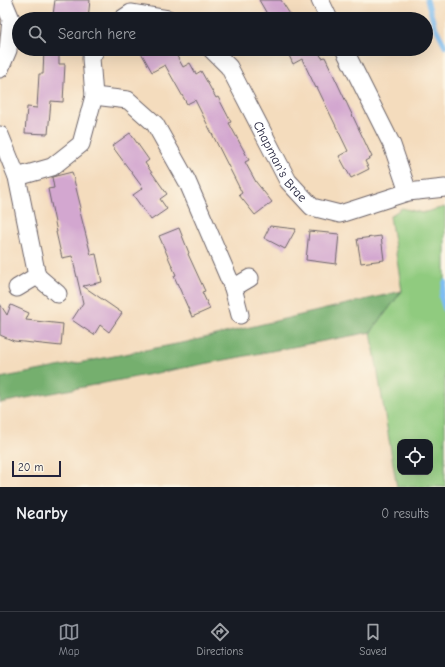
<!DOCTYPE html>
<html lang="en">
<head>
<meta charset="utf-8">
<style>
	body { margin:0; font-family:"Comic Neue",sans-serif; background:#242831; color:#f1f3f6 }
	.controls { position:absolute; right:12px; bottom:12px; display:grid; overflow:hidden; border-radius:8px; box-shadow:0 4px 16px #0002 }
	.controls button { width:36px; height:36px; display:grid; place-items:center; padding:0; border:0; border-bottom:1px solid #363941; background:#171b24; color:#f1f3f6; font:20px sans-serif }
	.scale { position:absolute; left:12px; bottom:10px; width:49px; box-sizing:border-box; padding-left:4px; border:2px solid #22223b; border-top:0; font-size:11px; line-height:14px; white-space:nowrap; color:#22223b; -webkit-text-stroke:3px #fcf5e5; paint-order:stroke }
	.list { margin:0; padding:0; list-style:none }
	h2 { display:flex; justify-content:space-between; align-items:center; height:52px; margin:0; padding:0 16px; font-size:17px }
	h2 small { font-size:13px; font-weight:400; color:#9ea1a6 }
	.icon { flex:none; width:22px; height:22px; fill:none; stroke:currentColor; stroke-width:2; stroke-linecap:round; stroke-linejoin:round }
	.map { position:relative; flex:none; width:445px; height:487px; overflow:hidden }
	.search { position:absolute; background:#171b24; box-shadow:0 4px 16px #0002; left:12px; right:12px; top:12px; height:44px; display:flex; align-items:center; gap:10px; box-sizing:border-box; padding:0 14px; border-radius:22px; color:#9ea1a6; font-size:15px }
	.sheet { height:124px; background:#171b24 }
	nav { display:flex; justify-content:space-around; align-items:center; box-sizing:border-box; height:56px; border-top:1px solid #363941; background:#171b24; font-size:11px; color:#9ea1a6 }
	nav a { display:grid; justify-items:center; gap:2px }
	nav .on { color:#8c9099 }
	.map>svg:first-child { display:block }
	.green { fill:#90cb7f; stroke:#59765d; fill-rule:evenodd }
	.forest { fill:#74af6e; stroke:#4b6854 }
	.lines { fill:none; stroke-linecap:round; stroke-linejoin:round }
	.stream { stroke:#7ebef3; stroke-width:5 }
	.building { fill:#d3a7d0 }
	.minor-casing { stroke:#6c6368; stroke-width:19 }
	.minor { stroke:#fff; stroke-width:17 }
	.labels { text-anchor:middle; stroke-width:3.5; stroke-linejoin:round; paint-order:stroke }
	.street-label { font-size:13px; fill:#22223b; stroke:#fcf5e5 }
</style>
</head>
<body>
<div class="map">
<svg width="445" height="487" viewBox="0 0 445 487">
	<rect width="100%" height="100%" fill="#fcf5e5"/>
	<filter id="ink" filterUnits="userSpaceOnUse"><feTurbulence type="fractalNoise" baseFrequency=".025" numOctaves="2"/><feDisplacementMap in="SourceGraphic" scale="8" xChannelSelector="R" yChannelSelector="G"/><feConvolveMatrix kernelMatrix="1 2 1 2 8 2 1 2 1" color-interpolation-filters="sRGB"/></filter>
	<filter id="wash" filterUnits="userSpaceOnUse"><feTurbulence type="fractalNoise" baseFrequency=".012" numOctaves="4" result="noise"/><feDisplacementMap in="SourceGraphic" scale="16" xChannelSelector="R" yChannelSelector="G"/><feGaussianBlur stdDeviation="0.9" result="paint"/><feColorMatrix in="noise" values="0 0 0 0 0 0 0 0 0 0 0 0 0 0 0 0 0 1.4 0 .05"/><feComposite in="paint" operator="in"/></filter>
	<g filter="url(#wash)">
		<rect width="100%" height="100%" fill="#f4dcbd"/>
		<!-- green -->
		<path class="green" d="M445,207V282L441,297L445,310V487H397L371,332L402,291L390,216L402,208L422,213ZM400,442H430V472H400Z"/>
		<!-- forest -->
		<path class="forest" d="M402,291L371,332L0,403V378L187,342Z"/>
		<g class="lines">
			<!-- stream -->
			<g class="stream">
				<path d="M427,0L434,24L445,46"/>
				<path d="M445,282L441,297L445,310"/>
			</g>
		</g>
		<g id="blocks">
			<!-- building -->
			<g class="building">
				<path d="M55,0H90L88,19L53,15Z"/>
				<path d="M259,0H281L293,19H270Z"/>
				<path d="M44,49H59V64H65L63,102L51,101L48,134L25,133L27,107L37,108L39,74H43Z"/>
				<path d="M139,49H173L183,67L190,63L196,74L201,71L216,98L218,97L231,122L229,123L249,160L245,162L256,182L272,202L255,215L239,195L242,193L195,100L187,104L165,65L152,72Z"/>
				<path d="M286,49H321L318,51L322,58L325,57L372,157L365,161L369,169L351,178L339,156L348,151L317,87L316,88L302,59L293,64Z"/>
				<path d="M130,133L149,160L145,163L167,194L160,199L167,209L151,220L133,195L143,188L112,146Z"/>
				<path d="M72,172L81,208H79L91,255L96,254L102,282L83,286L122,313L109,332L100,325L94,335L72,320L83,303L72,256L62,258L56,232H57L48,189L54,188L52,177Z"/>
				<path d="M270,226L296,229L285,249L264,238Z"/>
				<path d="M179,228L189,253L188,254L205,291L202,292L210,309L192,317L174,276L176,275L159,236Z"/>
				<path d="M309,231L339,234L336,264L306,260Z"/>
				<path d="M381,236L384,260L361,263L357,239Z"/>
				<path d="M0,304L7,315L11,305L29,313L26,320L63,324L61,346L14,341L0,335Z"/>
			</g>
		</g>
	</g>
	<g filter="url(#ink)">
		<use href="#blocks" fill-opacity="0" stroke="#6c6368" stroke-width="1"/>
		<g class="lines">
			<!-- minor casing -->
			<g class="minor-casing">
				<g id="minor">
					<path d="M320,0L329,19"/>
					<path d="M122,19L131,13L168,19"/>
					<path id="s1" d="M211,49L229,67L288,181L312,207L340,214L408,192L445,188"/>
					<path d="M344,49L392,145L408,192"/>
					<path d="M0,69L8,50L11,19L3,0"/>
					<path d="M94,96L128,100L155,124L187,181L233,288"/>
					<path d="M0,135L17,177L37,276"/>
					<path d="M17,177L52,167L81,144L94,96L91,58L96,49"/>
					<path d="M17,288L37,276L58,294"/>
					<path d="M240,315L233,288L250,278"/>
				</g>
			</g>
			<!-- minor -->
			<use href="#minor" class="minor"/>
		</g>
	</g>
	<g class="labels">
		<!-- street labels -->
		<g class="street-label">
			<text dy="5" stroke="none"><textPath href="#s1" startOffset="133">Chapman's Brae</textPath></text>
		</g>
	</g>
</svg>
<div class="controls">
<button><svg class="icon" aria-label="locate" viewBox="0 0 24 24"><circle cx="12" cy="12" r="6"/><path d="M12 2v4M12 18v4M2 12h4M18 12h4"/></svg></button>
</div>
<div class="scale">20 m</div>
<div class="search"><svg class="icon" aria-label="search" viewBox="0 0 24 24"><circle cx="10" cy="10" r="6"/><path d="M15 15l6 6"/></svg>Search here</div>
</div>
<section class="sheet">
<h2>Nearby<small>0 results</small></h2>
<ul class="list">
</ul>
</section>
<nav>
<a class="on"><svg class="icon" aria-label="map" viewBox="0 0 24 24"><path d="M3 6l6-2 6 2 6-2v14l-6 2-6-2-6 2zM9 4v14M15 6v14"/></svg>Map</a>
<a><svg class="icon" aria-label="directions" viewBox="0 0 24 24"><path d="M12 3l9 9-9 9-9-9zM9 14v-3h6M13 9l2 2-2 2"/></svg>Directions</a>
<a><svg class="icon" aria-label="saved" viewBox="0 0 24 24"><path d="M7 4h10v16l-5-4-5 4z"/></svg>Saved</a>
</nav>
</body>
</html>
